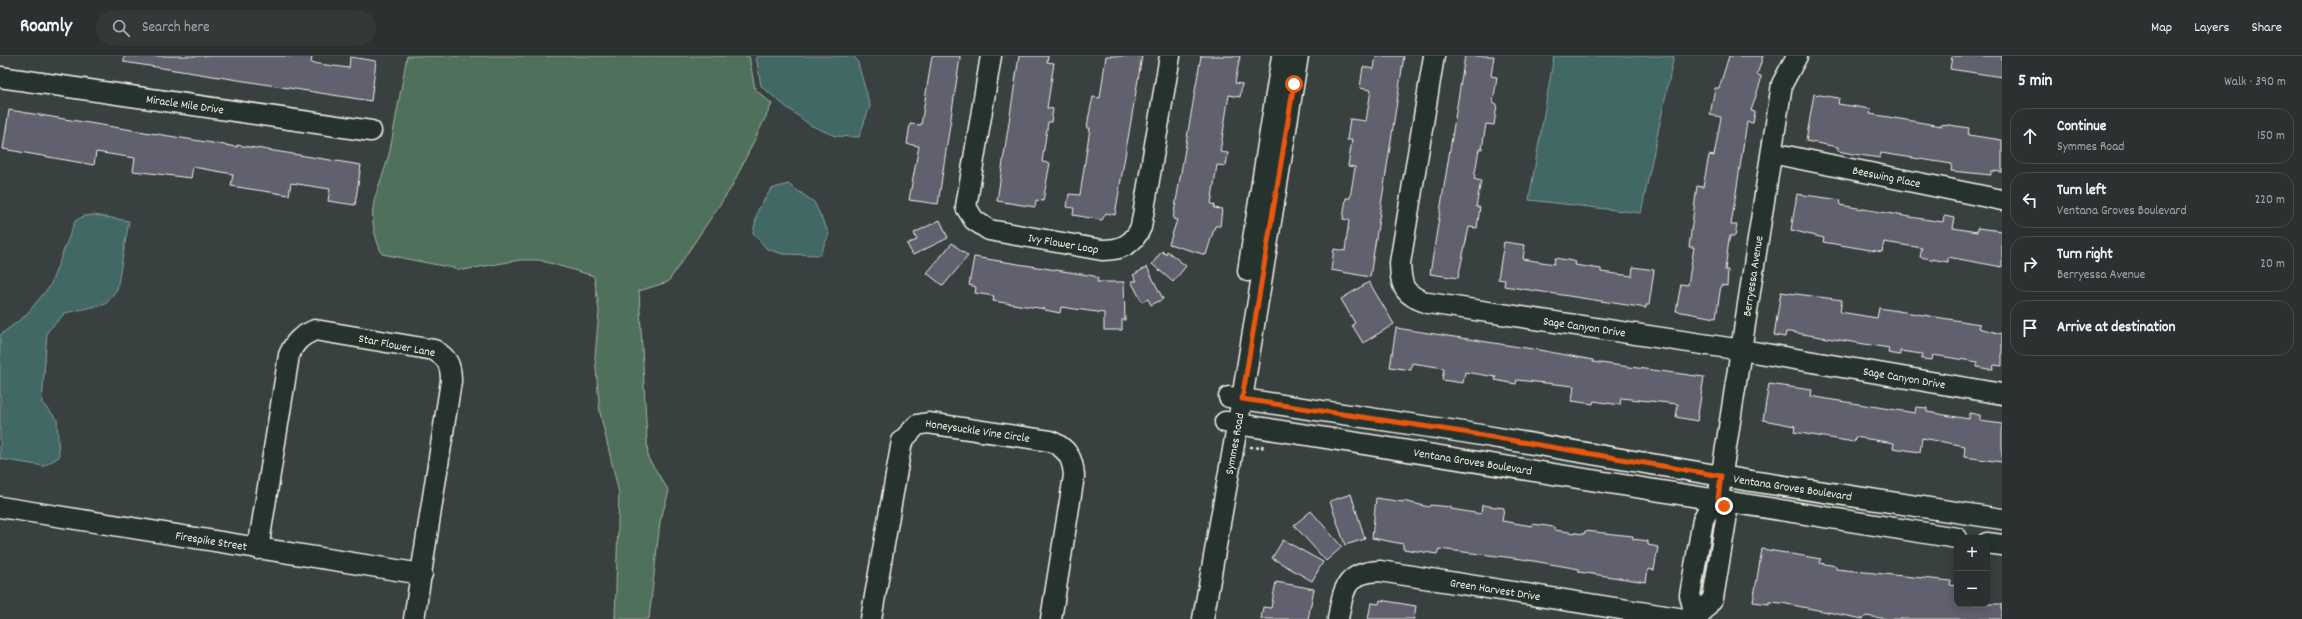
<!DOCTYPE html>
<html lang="en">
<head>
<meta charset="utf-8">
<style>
	body { margin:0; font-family:Dekko,sans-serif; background:#323938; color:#f1f3f6 }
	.controls { position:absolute; right:12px; bottom:12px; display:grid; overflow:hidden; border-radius:8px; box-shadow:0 2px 10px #0003 }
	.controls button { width:36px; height:36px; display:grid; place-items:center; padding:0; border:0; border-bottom:1px solid #464c4c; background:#2a3130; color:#f1f3f6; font:20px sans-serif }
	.stop { position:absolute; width:12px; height:12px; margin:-9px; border:3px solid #ea580c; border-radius:50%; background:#fff }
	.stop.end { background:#ea580c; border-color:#fff; box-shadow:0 1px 4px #0008 }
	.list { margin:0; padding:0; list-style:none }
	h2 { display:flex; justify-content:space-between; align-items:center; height:52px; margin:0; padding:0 16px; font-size:17px }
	h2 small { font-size:13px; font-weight:400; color:#a5a9ab }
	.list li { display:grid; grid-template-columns:26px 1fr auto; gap:12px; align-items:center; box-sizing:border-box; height:56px; margin:0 8px 8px; padding:0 8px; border:1px solid #464c4c; border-radius:16px }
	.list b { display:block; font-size:15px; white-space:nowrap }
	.list p { margin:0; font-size:13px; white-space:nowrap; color:#a5a9ab }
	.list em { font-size:13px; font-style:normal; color:#a5a9ab }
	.icon { flex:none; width:22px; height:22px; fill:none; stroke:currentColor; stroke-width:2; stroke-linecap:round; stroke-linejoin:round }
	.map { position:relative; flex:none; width:2002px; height:563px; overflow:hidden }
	header { display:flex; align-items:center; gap:24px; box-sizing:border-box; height:56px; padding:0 20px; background:#2a3130; border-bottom:1px solid #464c4c }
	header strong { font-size:19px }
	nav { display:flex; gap:22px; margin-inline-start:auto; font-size:14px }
	.search { width:280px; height:36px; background:#323938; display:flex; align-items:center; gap:10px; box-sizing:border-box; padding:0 14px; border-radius:22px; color:#a5a9ab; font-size:15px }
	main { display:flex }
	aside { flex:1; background:#2a3130 }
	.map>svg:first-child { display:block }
	.green { fill:#50715b; stroke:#a2b1a2 }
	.water { fill:#426766; stroke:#899e9a }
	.building { fill:#61616e; stroke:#f4f1e8 }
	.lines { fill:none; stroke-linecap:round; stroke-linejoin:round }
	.minor-casing { stroke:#f4f1e8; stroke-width:23 }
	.path { stroke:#f4f1e8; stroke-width:2.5; stroke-dasharray:3 3; stroke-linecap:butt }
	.minor { stroke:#26332d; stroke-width:20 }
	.route { stroke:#ea580c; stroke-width:5 }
	.labels { text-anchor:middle; stroke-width:4; stroke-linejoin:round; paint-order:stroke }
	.street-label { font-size:12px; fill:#f4f1e8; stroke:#26332d }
</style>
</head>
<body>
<header>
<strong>Roamly</strong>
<div class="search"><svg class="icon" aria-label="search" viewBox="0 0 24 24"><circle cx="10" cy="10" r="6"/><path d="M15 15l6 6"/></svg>Search here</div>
<nav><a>Map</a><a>Layers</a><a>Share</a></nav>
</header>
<main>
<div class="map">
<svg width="2002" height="563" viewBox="0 0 2002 563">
	<rect width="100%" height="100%" fill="#384140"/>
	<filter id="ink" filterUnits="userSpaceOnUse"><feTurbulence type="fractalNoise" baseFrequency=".025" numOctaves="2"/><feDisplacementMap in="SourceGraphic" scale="8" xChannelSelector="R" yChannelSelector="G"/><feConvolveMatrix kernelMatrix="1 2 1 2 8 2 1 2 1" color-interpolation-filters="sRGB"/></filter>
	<g filter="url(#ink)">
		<!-- green -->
		<path class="green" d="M407,0H749L755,33L772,48L731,132L668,226L639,235L648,402L669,435L660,466L649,563H615L619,437L600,357L595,301L599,255L594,220L539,204H520L463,214L382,198C361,149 380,138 390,94C396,63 401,31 407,0Z"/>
		<!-- water -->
		<g class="water">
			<path d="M756,0H853L857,4L870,50L859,81L835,80L810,69L785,50L761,30Z"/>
			<path d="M1554,0H1674L1641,157L1529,144Z"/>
			<path d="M788,128L814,146L829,178L820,199L783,198L767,193L753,177L758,154L771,133Z"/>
			<path d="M94,159L129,165L117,233L106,248L65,257L47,276L42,347L57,363L59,401L44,410L0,403V279L25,260L50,230L75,165L84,160Z"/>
		</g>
		<!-- building -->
		<g class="building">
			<path d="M124,0H312L311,7L349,12L350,1L376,5L371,45L124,6Z"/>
			<path d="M932,0H960V2L938,148L909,144L919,90L907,88L910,68L921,69Z"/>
			<path d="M1019,0H1048L1047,6L1054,7L1047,52L1053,53L1051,66H1048L1042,106L1050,107L1043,145L1036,144L1035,151L997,145Z"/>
			<path d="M1106,0H1142L1115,159L1106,157L1102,164L1073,159L1074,152L1067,151L1069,138L1080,139L1090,72H1087L1089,59L1093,41L1100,42Z"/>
			<path d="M1201,0H1240L1235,27L1242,28L1240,41L1229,39L1220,96L1228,97L1226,110L1217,109L1211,148L1215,149L1214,152L1222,153L1220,170H1215L1206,199L1169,188L1177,164L1173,163Z"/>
			<path d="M1376,0H1404L1370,221L1331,214L1334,193L1345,195L1349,164L1343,163L1346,142H1350L1355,111L1348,110L1352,84H1347L1350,63L1366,65L1371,34L1360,32L1363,11L1374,13Z"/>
			<path d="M1465,0H1494L1491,20L1497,21L1493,47L1497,48L1494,69L1486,68L1482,93H1479L1474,123L1481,125L1476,151H1480L1477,172L1469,171L1458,222L1430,218Z"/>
			<path d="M1729,0H1763L1757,19L1761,20V24L1751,55L1755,56L1753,67L1747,66L1731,169H1737L1735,180H1730L1729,184L1725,214H1728L1727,230L1721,229L1716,262L1676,255L1681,228L1688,229L1694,191H1689L1697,130L1703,131L1709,99L1714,100L1721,61L1710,59L1715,32H1719Z"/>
			<path d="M1952,0H2002V21L1950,13Z"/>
			<path d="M1814,38L1839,42L1838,48L1871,53L1870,58L1942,70V68L1969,72L1968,79L2002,84V116L1991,115V119L1951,115L1952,108L1881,97L1880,102L1853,98L1838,95V91L1806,85Z"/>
			<path d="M9,54L237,91V89L361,109L355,149L328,145L330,133L291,127L289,139L231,130L233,118L193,111L191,122L133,115L135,102L96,96L94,109L3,93Z"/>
			<path d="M1797,138L1841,144L1840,149L1910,161L1943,166L1944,160L1955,162L1953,172L1977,176V172L2002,175V211L1948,201V206L1920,201L1922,192L1884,186L1882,196L1823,186L1824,182L1791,174Z"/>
			<path d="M940,164L948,182L913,199L907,188L917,184L914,177Z"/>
			<path d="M1504,186L1525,189L1523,203L1554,208L1555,202L1567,204L1576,206L1575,209L1601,213V216L1632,220L1633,211L1654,214L1649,249H1646V252L1504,230L1505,224L1498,223Z"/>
			<path d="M952,187L968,200L943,230L927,217Z"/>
			<path d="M1162,195L1166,199L1167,195L1186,210L1173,226L1152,208Z"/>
			<path d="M974,201L1094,220L1098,222L1097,226H1124L1125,264H1122V274H1104V257L1061,251L1060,257L1045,254V253L993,245L994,240L975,237L976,231L969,229Z"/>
			<path d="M1147,211L1163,243L1151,249L1148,243L1142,246L1131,225H1137L1133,219Z"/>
			<path d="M1369,226L1394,268L1363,287L1352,269L1355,267L1341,243Z"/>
			<path d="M1781,236L1842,244L1840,256L1877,262L1879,252L1980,268L1979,272L2002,278V310L1994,309L1993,313H1988L1977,311L1978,306L1933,299L1932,304L1921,303L1922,298L1900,295V299L1888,297L1889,292L1790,276H1786L1785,281L1774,279Z"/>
			<path d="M1396,272L1539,294L1593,304V306L1704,321L1697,365L1676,361L1678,348L1621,342L1620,349L1594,345L1593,348L1572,345L1574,330L1517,324L1516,328L1495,324L1496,321L1465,316L1463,327L1442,324L1444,312L1412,307L1411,314L1390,311Z"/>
			<path d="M1769,328L1812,334L1811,340L1827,343L1915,357L1916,351L1927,352V356L1969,363V357L1980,359V365L2002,368V406L1964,401L1965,390L1922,382L1920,396L1893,392L1894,387L1855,381L1854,386L1794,376L1795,370L1763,364Z"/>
			<path d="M1351,438L1365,483L1345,489L1330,445Z"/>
			<path d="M1376,442L1403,446V445L1429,451L1430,449L1451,451V453L1481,458L1482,449L1504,452L1502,465L1532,470L1533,468L1554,471V474L1584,478L1585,475L1633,480V483L1648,485V489L1658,491L1654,514L1648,513L1646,526L1579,516V513L1522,503L1439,493L1437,498L1403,493V488L1372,482Z"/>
			<path d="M1311,455L1342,491L1326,505L1294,469Z"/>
			<path d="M1283,484L1323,506L1312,525L1272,502Z"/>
			<path d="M1762,493L1821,503L1820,507L1836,510V513L1951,525L1950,529L1957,530V548H2002V563H1888L1866,560L1863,563L1782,547L1769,546V548L1753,546Z"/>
			<path d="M1276,526L1314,533L1308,563H1261L1263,551L1271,552Z"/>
			<path d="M1380,544L1416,550L1414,563H1368L1371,547L1379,548Z"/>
		</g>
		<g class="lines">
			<!-- minor casing -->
			<g class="minor-casing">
				<g id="minor">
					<path id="s1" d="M991,0L966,151L974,164L989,174L1102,194C1121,194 1133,189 1141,171L1170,0"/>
					<path id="s2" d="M1434,0L1400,207C1401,232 1404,239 1428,247L1742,294L2002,338"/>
					<path id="s3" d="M0,21L371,75"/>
					<path id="s4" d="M1772,97L2002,144"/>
					<path d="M1248,215L1282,0"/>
					<path id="s5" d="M1229,341L1463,376L1745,424L2002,463"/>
					<path id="s6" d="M1225,366L1957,482"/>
					<path id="s7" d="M0,451L422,518"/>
					<path d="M1987,487L2002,489"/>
					<path d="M258,493L289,299C295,285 301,280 315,274L434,294C448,302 451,309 451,325L414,563"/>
					<path id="s8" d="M871,563L902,385L917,369L928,367L1050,385C1067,392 1073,402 1074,420L1051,563"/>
					<path id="s9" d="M1203,563L1242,343L1298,0"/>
					<path id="s10" d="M1338,563C1343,534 1345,516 1380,515L1684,563"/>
					<path id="s11" d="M1696,563L1690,539L1703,464L1711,448L1718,443L1782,28L1797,0"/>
					<path d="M1697,563L1713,542L1726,464L1724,450L1718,443"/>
				</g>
			</g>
			<!-- path -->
			<path class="path" d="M1250,391L1262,392L1263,387"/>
			<!-- minor -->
			<use href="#minor" class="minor"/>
		</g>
	</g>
	<g class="lines" filter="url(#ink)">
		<!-- route -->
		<path class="route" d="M1294,28L1242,343L1463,376L1721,420L1718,443L1724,450"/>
	</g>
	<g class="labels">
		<!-- street labels -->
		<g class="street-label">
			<text dy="4" stroke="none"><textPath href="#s3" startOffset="187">Miracle Mile Drive</textPath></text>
			<text dy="4" stroke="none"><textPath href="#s4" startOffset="117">Beeswing Place</textPath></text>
			<text dy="4" stroke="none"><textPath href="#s1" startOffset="262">Ivy Flower Loop</textPath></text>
			<text dy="4" stroke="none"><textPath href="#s11" startOffset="353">Berryessa Avenue</textPath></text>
			<text dy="4" stroke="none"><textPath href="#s2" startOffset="422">Sage Canyon Drive</textPath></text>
			<text transform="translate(397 289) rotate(11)" y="4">Star Flower Lane</text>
			<text dy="4" stroke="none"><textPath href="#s2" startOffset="746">Sage Canyon Drive</textPath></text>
			<text dy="4" stroke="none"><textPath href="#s8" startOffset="264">Honeysuckle Vine Circle</textPath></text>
			<text dy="4" stroke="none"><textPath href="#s9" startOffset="178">Symmes Road</textPath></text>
			<text dy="4" stroke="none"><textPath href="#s6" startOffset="251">Ventana Groves Boulevard</textPath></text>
			<text dy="4" stroke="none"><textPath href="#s5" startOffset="571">Ventana Groves Boulevard</textPath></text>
			<text dy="4" stroke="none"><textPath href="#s7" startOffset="214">Firespike Street</textPath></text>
			<text dy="4" stroke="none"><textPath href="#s10" startOffset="189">Green Harvest Drive</textPath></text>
		</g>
	</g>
</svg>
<div class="controls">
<button>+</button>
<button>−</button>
</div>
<div class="stop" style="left:1294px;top:28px"></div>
<div class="stop end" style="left:1724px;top:450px"></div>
</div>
<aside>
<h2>5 min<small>Walk · 390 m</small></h2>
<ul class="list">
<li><svg class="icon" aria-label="ahead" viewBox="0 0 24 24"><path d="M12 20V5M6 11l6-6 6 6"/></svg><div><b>Continue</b><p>Symmes Road</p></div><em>150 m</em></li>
<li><svg class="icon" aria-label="left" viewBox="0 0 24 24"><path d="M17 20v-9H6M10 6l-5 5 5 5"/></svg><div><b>Turn left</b><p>Ventana Groves Boulevard</p></div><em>220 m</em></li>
<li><svg class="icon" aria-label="right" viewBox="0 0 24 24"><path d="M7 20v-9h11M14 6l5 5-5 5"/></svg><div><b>Turn right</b><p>Berryessa Avenue</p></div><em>20 m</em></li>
<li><svg class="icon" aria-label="arrive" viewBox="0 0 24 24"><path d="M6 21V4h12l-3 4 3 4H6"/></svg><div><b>Arrive at destination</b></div></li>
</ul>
</aside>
</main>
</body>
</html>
